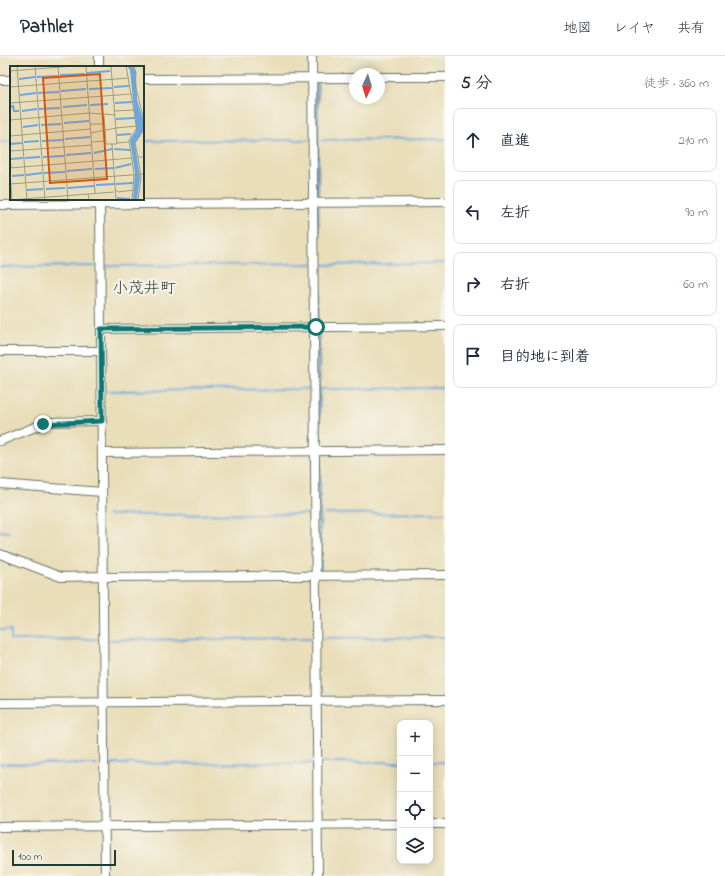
<!DOCTYPE html>
<html lang="ja">
<head>
<meta charset="utf-8">
<style>
	body { margin:0; font-family:"Indie Flower","Klee One",sans-serif; background:#f6f6f7; color:#1f2937 }
	.controls { position:absolute; right:12px; bottom:12px; display:grid; overflow:hidden; border-radius:8px; box-shadow:0 2px 10px #0003 }
	.controls button { width:36px; height:36px; display:grid; place-items:center; padding:0; border:0; border-bottom:1px solid #e0e1e3; background:#fff; color:#1f2937; font:20px sans-serif }
	.compass { position:absolute; left:349px; top:12px; width:36px; height:36px; border-radius:50%; background:#fff; box-shadow:0 2px 10px #0003; rotate:184deg }
	.scale { position:absolute; left:12px; bottom:10px; width:104px; box-sizing:border-box; padding-left:4px; border:2px solid #1f3d34; border-top:0; font-size:11px; line-height:14px; white-space:nowrap; color:#1f3d34; -webkit-text-stroke:3px #f7f3e8; paint-order:stroke }
	.stop { position:absolute; width:12px; height:12px; margin:-9px; border:3px solid #0f766e; border-radius:50%; background:#fff }
	.stop.end { background:#0f766e; border-color:#fff; box-shadow:0 1px 4px #0008 }
	.list { margin:0; padding:0; list-style:none }
	h2 { display:flex; justify-content:space-between; align-items:center; height:52px; margin:0; padding:0 16px; font-size:17px }
	h2 small { font-size:13px; font-weight:400; color:#747a83 }
	.list li { display:grid; grid-template-columns:26px 1fr auto; gap:12px; align-items:center; box-sizing:border-box; height:64px; margin:0 8px 8px; padding:0 8px; border:1px solid #e0e1e3; border-radius:8px }
	.list b { display:block; font-size:15px; white-space:nowrap }
	.list em { font-size:13px; font-style:normal; color:#747a83 }
	.icon { flex:none; width:22px; height:22px; fill:none; stroke:currentColor; stroke-width:2; stroke-linecap:round; stroke-linejoin:round }
	.map { position:relative; flex:none; width:445px; height:820px; overflow:hidden }
	header { display:flex; align-items:center; gap:24px; box-sizing:border-box; height:56px; padding:0 20px; background:#fff; border-bottom:1px solid #e0e1e3 }
	header strong { font-size:19px }
	nav { display:flex; gap:22px; margin-inline-start:auto; font-size:14px }
	main { display:flex }
	aside { flex:1; background:#fff }
	.map>svg:first-child { display:block }
	.water { fill:#6da7dd; stroke:#467288 }
	.lines { fill:none; stroke-linecap:round; stroke-linejoin:round }
	.stream { stroke:#6da7dd; stroke-width:2 }
	.minor-casing { stroke:#667563; stroke-width:10 }
	.minor { stroke:#fff; stroke-width:8 }
	.route { stroke:#0f766e; stroke-width:5 }
	.labels { text-anchor:middle; stroke-width:4; stroke-linejoin:round; paint-order:stroke }
	.quarter-label { font-size:16px; fill:#1f3d34; stroke:#f7f3e8 }
	.inset-river { fill:none; stroke:#6da7dd; stroke-width:2 }
	.inset-road { fill:none; stroke:#989e84; stroke-width:1 }
	.view { fill:#d45610; fill-opacity:0.15; stroke:#d45610; stroke-width:2 }
	.inset-edge { fill:none; stroke:#1f3d34; stroke-width:2 }
</style>
</head>
<body>
<header>
<strong>Pathlet</strong>
<nav><a>地図</a><a>レイヤ</a><a>共有</a></nav>
</header>
<main>
<div class="map">
<svg width="445" height="820" viewBox="0 0 445 820">
	<rect width="100%" height="100%" fill="#f7f3e8"/>
	<filter id="ink" filterUnits="userSpaceOnUse"><feTurbulence type="fractalNoise" baseFrequency=".025" numOctaves="2"/><feDisplacementMap in="SourceGraphic" scale="8" xChannelSelector="R" yChannelSelector="G"/><feConvolveMatrix kernelMatrix="1 2 1 2 8 2 1 2 1" color-interpolation-filters="sRGB"/></filter>
	<filter id="wash" filterUnits="userSpaceOnUse"><feTurbulence type="fractalNoise" baseFrequency=".012" numOctaves="4" result="noise"/><feDisplacementMap in="SourceGraphic" scale="16" xChannelSelector="R" yChannelSelector="G"/><feGaussianBlur stdDeviation="0.9" result="paint"/><feColorMatrix in="noise" values="0 0 0 0 0 0 0 0 0 0 0 0 0 0 0 0 0 1.4 0 .05"/><feComposite in="paint" operator="in"/></filter>
	<g filter="url(#wash)">
		<rect width="100%" height="100%" fill="#e9deb9"/>
		<!-- water -->
		<path class="water" d="M315,26H318L321,518H318Z"/>
		<g class="lines">
			<!-- stream -->
			<g class="stream">
				<path d="M322,84L445,83"/>
				<path d="M143,85L309,84"/>
				<path d="M0,86H11"/>
				<path d="M322,209L445,207"/>
				<path d="M105,210L311,208"/>
				<path d="M0,211L95,210"/>
				<path d="M322,333L445,332"/>
				<path d="M107,335L311,333"/>
				<path d="M324,458L445,457"/>
				<path d="M108,459L312,458"/>
				<path d="M0,475L9,476"/>
				<path d="M0,574H11V584L98,583"/>
				<path d="M324,582L445,581"/>
				<path d="M108,584L313,582"/>
				<path d="M323,706H400"/>
				<path d="M430,706H445"/>
				<path d="M0,708H97"/>
				<path d="M109,708L315,707"/>
			</g>
		</g>
	</g>
	<g filter="url(#ink)">
		<g class="lines">
			<!-- minor casing -->
			<g class="minor-casing">
				<g id="minor">
					<path d="M99,0V11"/>
					<path d="M312,0L318,820"/>
					<path d="M379,21H445"/>
					<path d="M143,23L355,22"/>
					<path d="M0,24H11"/>
					<path d="M100,143L105,820"/>
					<path d="M0,149L445,146"/>
					<path d="M101,273L445,270"/>
					<path d="M0,295H101"/>
					<path d="M0,385L48,366L102,365"/>
					<path d="M102,397L445,394"/>
					<path d="M0,428L102,436"/>
					<path d="M0,498L61,521L103,520"/>
					<path d="M103,521L445,519"/>
					<path d="M0,647L445,644"/>
					<path d="M430,768H445"/>
					<path d="M0,771L400,768"/>
				</g>
			</g>
			<!-- minor -->
			<use href="#minor" class="minor"/>
		</g>
	</g>
	<g class="lines" filter="url(#ink)">
		<!-- route -->
		<path class="route" d="M43,368L102,365L101,273L316,271"/>
	</g>
	<g class="labels">
		<!-- quarter labels -->
		<g class="quarter-label">
			<text x="144" y="237">小茂井町</text>
		</g>
	</g>
	<!-- overview -->
	<g transform="translate(10 10)">
		<rect width="134" height="134" fill="#e9deb9"/>
		<path d="M117,0H123L126,6L127,34L133,53V65L125,77L130,112L127,134H123L125,107L120,74L126,65L120,4Z" fill="#6da7dd"/>
		<path class="inset-river" d="M77,7L100,5M50,9L75,8M27,11L48,10M9,13L25,11M104,21L119,20M79,23L102,22M51,25L76,23M28,27L49,26M10,29L26,27M105,37L122,36M80,39L98,38M0,41L3,40L4,45H9M53,41L77,39M29,43L50,42M12,45L27,43M106,53L125,52M54,57L79,55M31,59L51,58M13,61L28,59M107,69L121,68M55,73L80,71M32,75L53,74M14,76L29,75M0,78L12,77M104,83L120,84M84,87L102,83M56,89L81,87M33,91L54,90M15,92L30,91M1,93L13,92M105,102L121,98M85,103L104,102M57,105L82,103M34,107L55,106M16,109L32,107M2,110L14,109M106,118L123,117M86,119L105,118M58,122L84,120M36,123L55,122M17,124L33,123M107,132L120,133"/>
		<path class="inset-road" d="M7,0L17,134M25,0L35,134M48,0L58,134M76,0L85,127M101,0L107,78H102L106,134M116,0L127,62L119,74L124,108L122,134M124,0L126,7L125,18L134,55L133,65L125,77L128,91H134M0,5L64,0M0,21L119,12M0,37L121,28M105,45L124,44M79,47L105,49M94,50L96,78H102M0,54L79,47M80,58H95M106,62L127,60M81,67L106,62M0,70L80,63M81,76L95,75M107,77L119,76M0,85L82,79M0,89L1,102M0,102L122,92M0,105L2,134M0,118L134,108M105,123L108,126L124,124M0,134L78,128M79,134L78,128L104,126M128,134L131,112L128,91"/>
		<path class="view" d="M90,8L97,113L40,117L33,12Z"/>
		<rect width="134" height="134" class="inset-edge"/>
	</g>
</svg>
<div class="controls">
<button>+</button>
<button>−</button>
<button><svg class="icon" aria-label="locate" viewBox="0 0 24 24"><circle cx="12" cy="12" r="6"/><path d="M12 2v4M12 18v4M2 12h4M18 12h4"/></svg></button>
<button><svg class="icon" aria-label="layers" viewBox="0 0 24 24"><path d="M12 4l9 5-9 5-9-5zM3 14l9 5 9-5"/></svg></button>
</div>
<svg class="compass" viewBox="-18 -18 36 36"><path d="M0-13l5 13h-10z" fill="#e53935"/><path d="M0 13l5-13h-10z" fill="#747a83"/></svg>
<div class="scale">100 m</div>
<div class="stop" style="left:316px;top:271px"></div>
<div class="stop end" style="left:43px;top:368px"></div>
</div>
<aside>
<h2>5 分<small>徒歩 · 360 m</small></h2>
<ul class="list">
<li><svg class="icon" aria-label="ahead" viewBox="0 0 24 24"><path d="M12 20V5M6 11l6-6 6 6"/></svg><div><b>直進</b></div><em>210 m</em></li>
<li><svg class="icon" aria-label="left" viewBox="0 0 24 24"><path d="M17 20v-9H6M10 6l-5 5 5 5"/></svg><div><b>左折</b></div><em>90 m</em></li>
<li><svg class="icon" aria-label="right" viewBox="0 0 24 24"><path d="M7 20v-9h11M14 6l5 5-5 5"/></svg><div><b>右折</b></div><em>60 m</em></li>
<li><svg class="icon" aria-label="arrive" viewBox="0 0 24 24"><path d="M6 21V4h12l-3 4 3 4H6"/></svg><div><b>目的地に到着</b></div></li>
</ul>
</aside>
</main>
</body>
</html>
